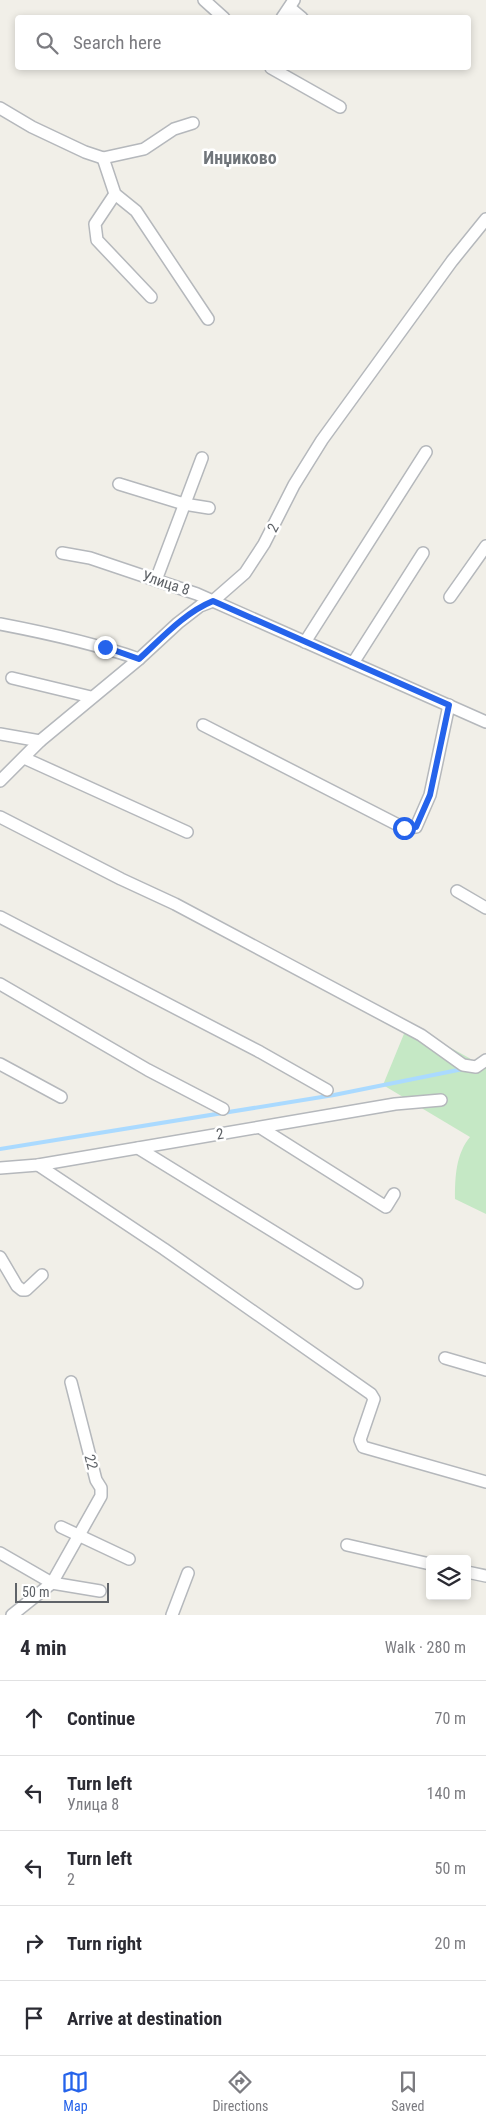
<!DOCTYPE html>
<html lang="en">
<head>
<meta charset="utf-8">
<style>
	body { margin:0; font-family:"Roboto Condensed",sans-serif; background:#f7f7f7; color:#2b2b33 }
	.controls { position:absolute; right:15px; bottom:15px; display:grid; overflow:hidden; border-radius:5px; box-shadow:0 2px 8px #0003 }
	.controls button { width:45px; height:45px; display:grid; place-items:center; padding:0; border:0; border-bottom:1px solid #e1e1e2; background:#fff; color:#2b2b33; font:25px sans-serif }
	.scale { position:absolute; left:15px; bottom:12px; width:94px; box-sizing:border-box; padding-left:5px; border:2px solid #5f6368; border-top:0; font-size:14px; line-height:18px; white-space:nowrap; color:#5f6368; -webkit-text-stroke:4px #fff; paint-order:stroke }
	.stop { position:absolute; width:15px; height:15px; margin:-11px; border:4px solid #2563eb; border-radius:50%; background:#fff }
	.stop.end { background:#2563eb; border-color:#fff; box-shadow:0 1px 5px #0008 }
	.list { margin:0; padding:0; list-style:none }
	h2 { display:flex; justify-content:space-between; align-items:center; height:65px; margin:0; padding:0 20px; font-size:21px }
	h2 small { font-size:16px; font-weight:400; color:#7c7c81 }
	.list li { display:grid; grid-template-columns:32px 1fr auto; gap:15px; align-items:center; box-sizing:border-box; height:75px; padding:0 20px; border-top:1px solid #e1e1e2 }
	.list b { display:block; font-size:19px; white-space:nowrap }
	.list p { margin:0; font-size:16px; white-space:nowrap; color:#7c7c81 }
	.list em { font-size:16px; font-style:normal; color:#7c7c81 }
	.icon { flex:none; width:28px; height:28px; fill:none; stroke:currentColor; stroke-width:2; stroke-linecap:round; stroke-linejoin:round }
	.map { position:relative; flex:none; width:486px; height:1615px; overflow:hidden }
	.search { position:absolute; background:#fff; box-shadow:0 2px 8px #0003; left:15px; right:15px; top:15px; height:55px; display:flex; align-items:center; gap:12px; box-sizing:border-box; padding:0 18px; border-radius:5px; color:#7c7c81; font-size:19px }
	.sheet { height:440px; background:#fff }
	nav { display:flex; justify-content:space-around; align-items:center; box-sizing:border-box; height:70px; border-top:1px solid #e1e1e2; background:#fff; font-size:14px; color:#7c7c81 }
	nav a { display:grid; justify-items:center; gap:2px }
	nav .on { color:#2563eb }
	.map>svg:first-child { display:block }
	.green { fill:#c5e8c5 }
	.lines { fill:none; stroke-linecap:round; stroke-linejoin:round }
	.stream { stroke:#aadaff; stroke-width:4 }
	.street-casing { stroke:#b5b8bc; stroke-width:14 }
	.street { stroke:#fff; stroke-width:11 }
	.route { stroke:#2563eb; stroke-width:6 }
	.labels { text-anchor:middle; stroke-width:5; stroke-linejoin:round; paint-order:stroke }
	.street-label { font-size:15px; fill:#5f6368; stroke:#fff }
	.quarter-label { font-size:18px; font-weight:bold; fill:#70757a; stroke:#fff }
</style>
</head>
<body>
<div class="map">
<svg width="486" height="1615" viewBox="0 0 486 1615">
	<rect width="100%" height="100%" fill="#f1efe8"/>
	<!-- green -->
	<path class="green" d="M408,1024L478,1063L486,1056V1214L455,1199C455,1176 456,1154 470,1137L383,1085Z"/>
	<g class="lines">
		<!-- stream -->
		<path class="stream" d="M0,1149L334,1095L463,1069"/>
		<!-- street casing -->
		<g class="street-casing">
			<g id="street">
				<path d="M204,0L224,18"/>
				<path d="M290,8L302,18"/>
				<path d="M282,18L294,0"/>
				<path d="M271,68L340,107"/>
				<path d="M0,108L32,127L85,152L103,158L144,149L174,129L193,123"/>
				<path d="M103,158L115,194L136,211L208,319"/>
				<path d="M115,194L95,224L97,240L151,297"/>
				<path d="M119,484L184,504L209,508"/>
				<path d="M62,553L90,558L197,594L486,722"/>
				<path d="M156,580L202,458"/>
				<path d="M450,597L486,546"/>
				<path d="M0,624C47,633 93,643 139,659"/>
				<path d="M305,642L426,452"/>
				<path d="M353,663L423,553"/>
				<path d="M12,678L91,697"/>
				<path d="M203,725L404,828L416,827L430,795L449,705"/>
				<path d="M0,734L40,741"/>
				<path d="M24,758L187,832"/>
				<path d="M0,781L40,741L139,659L178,623L200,606L213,601L245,573L264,544L294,485L322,440L452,261L486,219"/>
				<path d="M0,817L121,879L175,904L421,1035L463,1065L476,1067L486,1060"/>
				<path d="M457,891L486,908"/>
				<path d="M0,917L260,1052L327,1090"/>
				<path d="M0,984L148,1070L223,1109"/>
				<path d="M0,1064L61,1097"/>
				<path d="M261,1128L386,1207L394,1194"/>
				<path d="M138,1148L357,1283"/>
				<path d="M38,1165L164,1249L371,1394L374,1399L360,1440L363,1447L486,1482"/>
				<path d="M0,1168L38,1165L395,1104L441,1100"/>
				<path d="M0,1257L17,1286L22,1290H26L42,1275"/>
				<path d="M445,1358L486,1370"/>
				<path d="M61,1527L129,1559"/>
				<path d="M347,1545L430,1564"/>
				<path d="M0,1553L52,1583L100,1591"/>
				<path d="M467,1572L486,1576"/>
				<path d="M12,1615L52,1583L101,1496V1488L96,1480L71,1382"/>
				<path d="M172,1615L188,1573"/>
			</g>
		</g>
		<!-- street -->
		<use href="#street" class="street"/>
	</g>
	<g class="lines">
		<!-- route -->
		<path class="route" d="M105,647L139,659C162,638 184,613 213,601L449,705L430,795L416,827L404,828"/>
	</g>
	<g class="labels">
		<!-- street labels -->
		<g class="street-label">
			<text transform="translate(273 528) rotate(-62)" y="5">2</text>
			<text transform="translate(166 583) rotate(18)" y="5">Улица 8</text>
			<text transform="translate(220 1134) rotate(-8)" y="5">2</text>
			<text transform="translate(91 1462) rotate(76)" y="5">22</text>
		</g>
		<!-- quarter labels -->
		<g class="quarter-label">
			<text x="240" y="164">Инџиково</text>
		</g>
	</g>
</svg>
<div class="controls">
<button><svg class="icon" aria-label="layers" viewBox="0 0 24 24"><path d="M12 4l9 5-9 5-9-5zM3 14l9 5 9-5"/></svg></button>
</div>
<div class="scale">50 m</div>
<div class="stop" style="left:404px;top:828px"></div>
<div class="stop end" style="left:105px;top:647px"></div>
<div class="search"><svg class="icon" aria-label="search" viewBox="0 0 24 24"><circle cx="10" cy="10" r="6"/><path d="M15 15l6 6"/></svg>Search here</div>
</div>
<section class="sheet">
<h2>4 min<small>Walk · 280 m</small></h2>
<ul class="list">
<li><svg class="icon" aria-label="ahead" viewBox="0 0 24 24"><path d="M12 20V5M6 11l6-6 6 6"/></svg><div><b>Continue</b></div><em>70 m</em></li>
<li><svg class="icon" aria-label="left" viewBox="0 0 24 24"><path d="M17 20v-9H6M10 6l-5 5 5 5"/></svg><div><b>Turn left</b><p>Улица 8</p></div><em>140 m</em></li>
<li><svg class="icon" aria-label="left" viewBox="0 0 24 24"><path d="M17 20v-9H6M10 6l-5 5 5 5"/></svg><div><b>Turn left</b><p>2</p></div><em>50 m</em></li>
<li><svg class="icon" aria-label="right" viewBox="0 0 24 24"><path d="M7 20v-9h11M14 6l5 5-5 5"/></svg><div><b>Turn right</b></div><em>20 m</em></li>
<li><svg class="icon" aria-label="arrive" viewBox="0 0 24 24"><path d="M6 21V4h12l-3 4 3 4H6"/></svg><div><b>Arrive at destination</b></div></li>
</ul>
</section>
<nav>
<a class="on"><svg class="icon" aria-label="map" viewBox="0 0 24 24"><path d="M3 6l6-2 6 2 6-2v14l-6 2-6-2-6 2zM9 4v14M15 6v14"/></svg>Map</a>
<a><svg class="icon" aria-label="directions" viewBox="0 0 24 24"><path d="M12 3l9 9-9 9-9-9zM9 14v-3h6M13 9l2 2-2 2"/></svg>Directions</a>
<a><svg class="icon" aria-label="saved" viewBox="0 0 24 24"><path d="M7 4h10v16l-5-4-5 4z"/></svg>Saved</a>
</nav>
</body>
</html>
